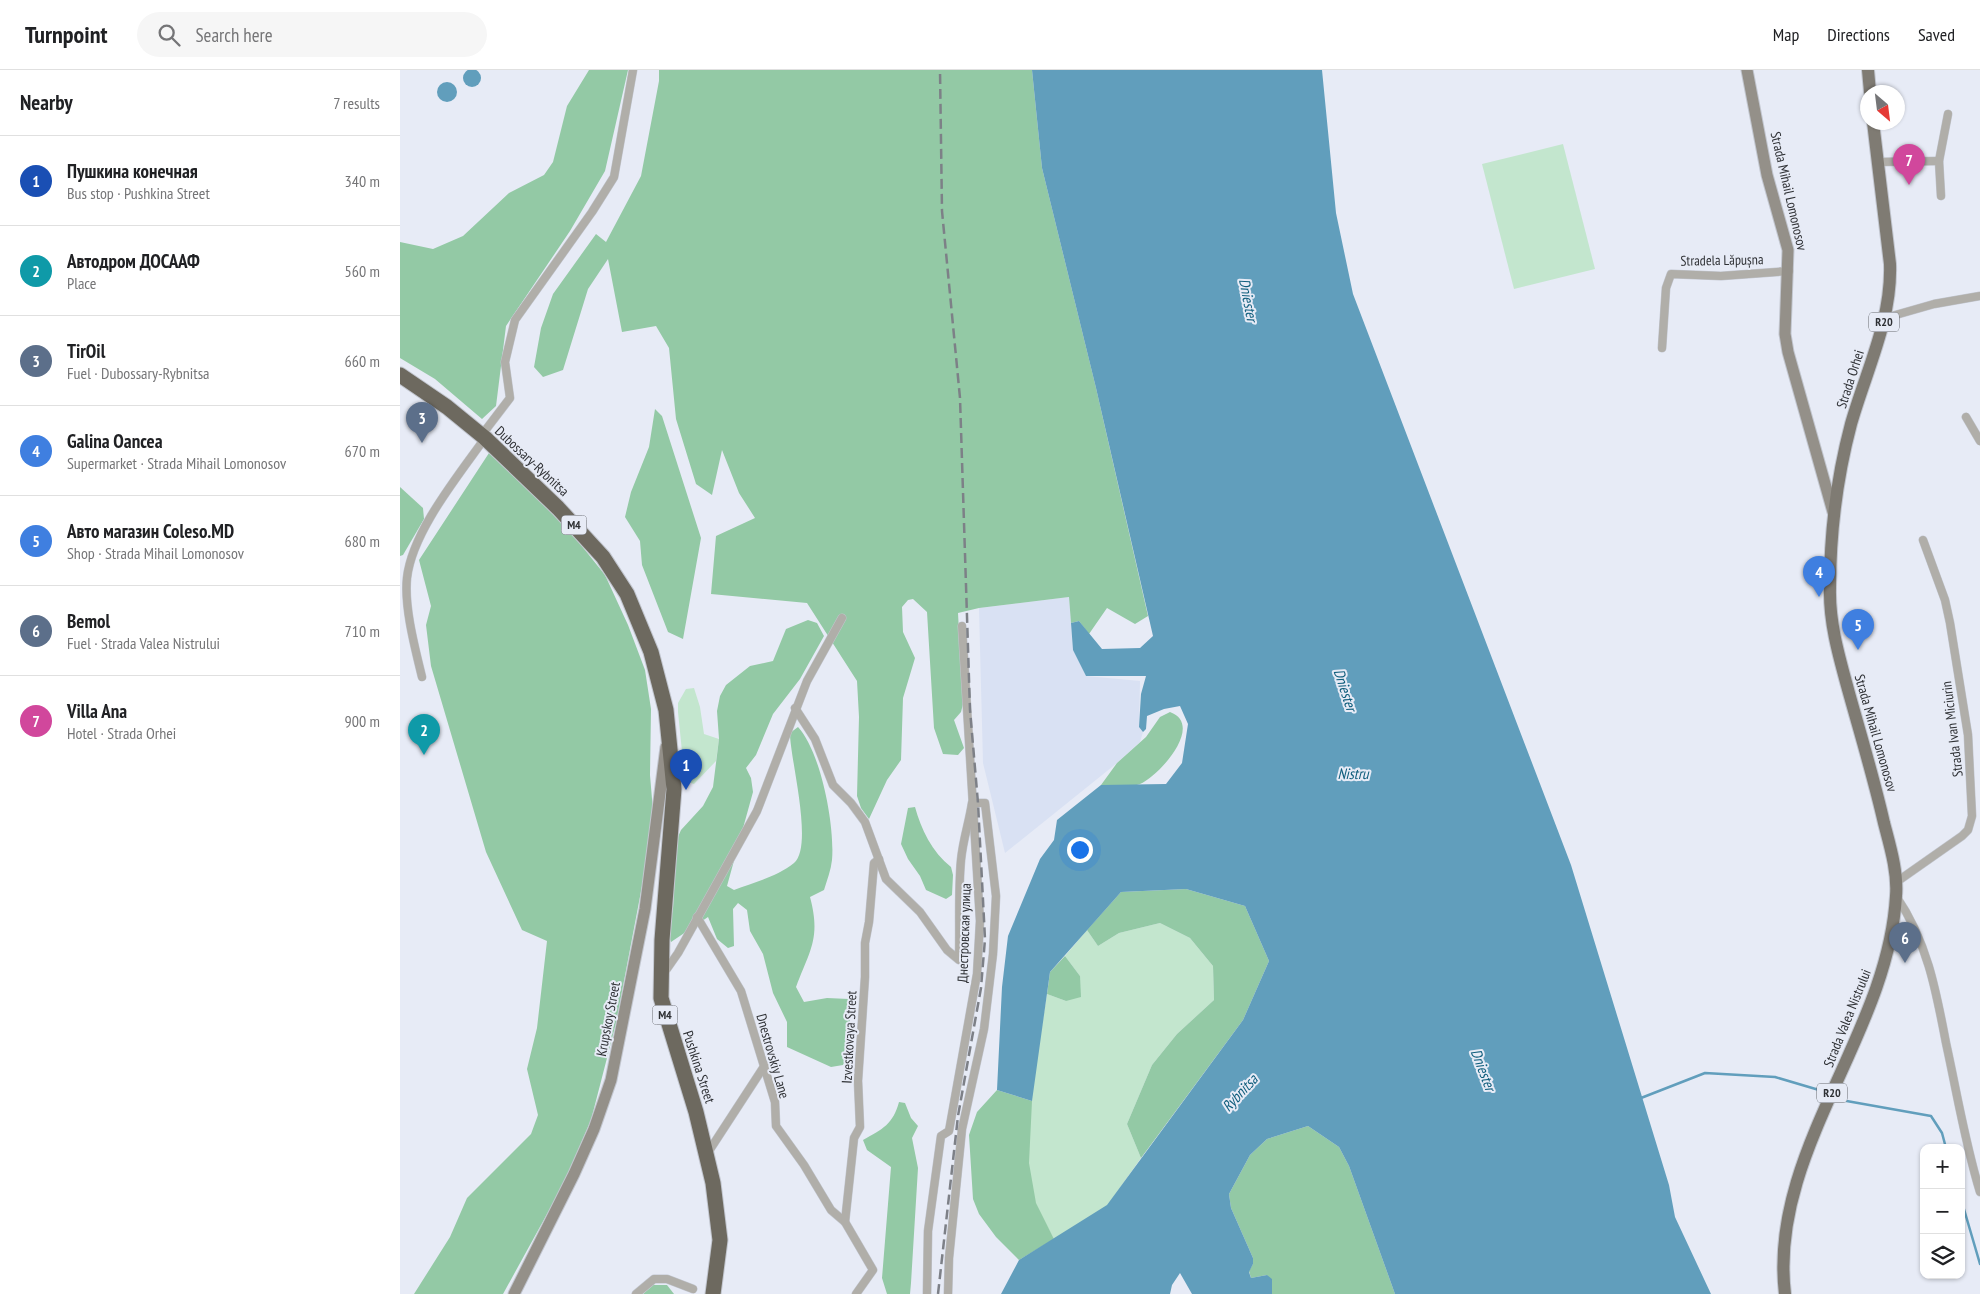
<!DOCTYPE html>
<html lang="en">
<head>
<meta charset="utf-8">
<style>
	body { margin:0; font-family:"PT Sans Narrow",sans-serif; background:#f6f6f6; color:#202124 }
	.controls { position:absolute; right:15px; bottom:15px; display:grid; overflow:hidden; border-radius:10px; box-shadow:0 1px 4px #0004 }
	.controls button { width:45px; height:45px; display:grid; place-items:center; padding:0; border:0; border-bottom:1px solid #e0e0e0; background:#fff; color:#202124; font:25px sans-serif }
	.compass { position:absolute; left:1460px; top:15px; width:45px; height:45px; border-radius:50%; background:#fff; box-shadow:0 1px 4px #0004; rotate:152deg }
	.you { position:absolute; left:679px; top:779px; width:18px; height:18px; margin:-12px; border:4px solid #fff; border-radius:50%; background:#1a73e8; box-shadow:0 0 0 8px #1a73e833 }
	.badge { display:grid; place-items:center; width:32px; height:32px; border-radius:50%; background:#29855b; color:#fff; font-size:16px; font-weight:700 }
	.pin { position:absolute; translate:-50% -41px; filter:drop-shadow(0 1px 2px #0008) }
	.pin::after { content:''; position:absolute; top:26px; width:18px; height:15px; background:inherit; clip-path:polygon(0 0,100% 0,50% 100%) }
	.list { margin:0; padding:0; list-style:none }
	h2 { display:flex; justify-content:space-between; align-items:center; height:65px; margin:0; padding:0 20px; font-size:21px }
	h2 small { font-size:16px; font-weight:400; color:#757577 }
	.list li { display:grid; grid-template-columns:32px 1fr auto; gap:15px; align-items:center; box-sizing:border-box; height:90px; padding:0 20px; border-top:1px solid #e0e0e0 }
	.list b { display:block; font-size:19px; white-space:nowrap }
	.list p { margin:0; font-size:16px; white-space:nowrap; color:#757577 }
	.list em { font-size:16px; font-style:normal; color:#757577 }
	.icon { flex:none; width:28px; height:28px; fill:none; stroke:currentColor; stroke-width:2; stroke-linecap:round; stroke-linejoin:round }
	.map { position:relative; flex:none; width:1580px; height:1224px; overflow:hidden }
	header { display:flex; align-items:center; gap:30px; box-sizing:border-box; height:70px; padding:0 25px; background:#fff; border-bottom:1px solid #e0e0e0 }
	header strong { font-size:24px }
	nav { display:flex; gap:28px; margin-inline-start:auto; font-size:18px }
	.search { width:350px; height:45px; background:#f6f6f6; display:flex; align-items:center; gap:12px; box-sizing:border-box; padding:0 18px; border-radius:28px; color:#757577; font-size:19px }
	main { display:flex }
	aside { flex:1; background:#fff }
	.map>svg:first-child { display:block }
	.built { fill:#d9e1f3 }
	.green { fill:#c3e6ce }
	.forest { fill:#93c9a5 }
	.water { fill:#619ebc }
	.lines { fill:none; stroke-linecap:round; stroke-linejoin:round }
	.stream { stroke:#619ebc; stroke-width:2.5 }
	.street-casing { stroke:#c2c6cf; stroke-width:9 }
	.secondary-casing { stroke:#c2c6cf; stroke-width:13 }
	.primary-casing { stroke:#c2c6cf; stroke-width:14 }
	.highway-casing { stroke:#c2c6cf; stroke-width:17 }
	.street { stroke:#b0aea9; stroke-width:8 }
	.secondary { stroke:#949089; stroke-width:11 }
	.primary { stroke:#7f7b73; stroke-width:12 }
	.highway { stroke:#6d695f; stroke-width:15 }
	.rail { stroke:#7d8087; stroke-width:2.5; stroke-dasharray:10 5; stroke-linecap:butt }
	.labels { text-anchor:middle; stroke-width:4; stroke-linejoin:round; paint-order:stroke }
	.shield { fill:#e7ebf6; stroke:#66696f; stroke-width:1 }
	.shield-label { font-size:12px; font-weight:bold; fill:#2f3135 }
	.street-label { font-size:14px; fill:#2f3135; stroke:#e7ebf6 }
	.water-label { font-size:15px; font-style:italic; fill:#0e5d7c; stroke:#e7ebf6 }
</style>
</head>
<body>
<header>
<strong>Turnpoint</strong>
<div class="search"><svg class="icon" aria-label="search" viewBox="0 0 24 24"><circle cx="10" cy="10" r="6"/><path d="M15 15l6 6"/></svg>Search here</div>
<nav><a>Map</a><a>Directions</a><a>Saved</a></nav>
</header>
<main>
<aside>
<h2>Nearby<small>7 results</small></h2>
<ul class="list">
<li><span class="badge" style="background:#1a4fb4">1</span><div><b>Пушкина конечная</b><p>Bus stop · Pushkina Street</p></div><em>340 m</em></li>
<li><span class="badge" style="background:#0f9aa8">2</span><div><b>Автодром ДОСААФ</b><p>Place</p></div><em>560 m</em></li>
<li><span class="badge" style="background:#5c6f8a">3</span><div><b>TirOil</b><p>Fuel · Dubossary-Rybnitsa</p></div><em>660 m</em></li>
<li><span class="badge" style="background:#3f7fe0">4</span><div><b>Galina Oancea</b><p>Supermarket · Strada Mihail Lomonosov</p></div><em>670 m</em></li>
<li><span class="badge" style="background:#3f7fe0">5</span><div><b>Aвто магазин Coleso.MD</b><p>Shop · Strada Mihail Lomonosov</p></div><em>680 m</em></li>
<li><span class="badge" style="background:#5c6f8a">6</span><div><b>Bemol</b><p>Fuel · Strada Valea Nistrului</p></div><em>710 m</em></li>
<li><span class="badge" style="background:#d1479c">7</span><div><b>Villa Ana</b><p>Hotel · Strada Orhei</p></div><em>900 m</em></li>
</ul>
</aside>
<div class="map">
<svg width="1580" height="1224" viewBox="0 0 1580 1224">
	<rect width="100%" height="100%" fill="#e7ebf6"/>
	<!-- built -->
	<path class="built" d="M669,527L673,579L686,606L740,611L739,657L743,662L740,672L717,693L605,783L583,693L579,538Z"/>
	<!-- green -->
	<g class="green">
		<path d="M1163,74L1195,199L1114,219L1082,94Z"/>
		<path d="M294,618L300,637L304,664L319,669L316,691L294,714L285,711L278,642V633L286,619Z"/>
		<path d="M760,853L790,868L813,896L814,930L777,964L752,995L727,1054L741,1088L707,1136L654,1169C648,1157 641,1146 636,1134C617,1085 639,978 647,924L666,931L680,906L665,886L687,860L698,876L719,863Z"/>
	</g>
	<!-- forest -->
	<g class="forest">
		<path d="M189,0H228L205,101L170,161L106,256L96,336L82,349L35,309L0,288V172L33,179L63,166L109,123L144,105L153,92L167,36Z"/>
		<path d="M259,0H632L642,98L696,318L748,546L735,554L707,538L689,564L679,551L671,553L669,527L579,538L558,543L563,634L561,642L554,650L564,678L558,685L543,684L534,658L527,542L513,529L508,530L502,537L503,562L515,588L503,628L501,690L487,710L469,749L461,738L457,726L459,647L457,611L407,533L311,524L316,466L355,448L339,423L322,380L312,425L296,414L276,349L269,278L256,256L222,262L208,189L188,219L163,300L143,307L134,297L141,258L153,224L196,164L206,172L241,106L259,11Z"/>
		<path d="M255,339L262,346L301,468L283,569L268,562L242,495L240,471L225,447L231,422L249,377Z"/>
		<path d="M89,383L161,450L205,505L228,555L245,600L251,639L250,705L254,753L216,953L191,1050L163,1115L103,1224H14L50,1167L67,1128L131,1064L138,1045L127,999L137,958L147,871L122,860L86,782L31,596L26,555L31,536L19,490Z"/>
		<path d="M0,417L23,438L24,449L3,485L0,486Z"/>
		<path d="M408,550L417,553L424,566L400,609L373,644L356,685L346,698L351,708L353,722L327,816L334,820C354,812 377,807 394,793C414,776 390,689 390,663L398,657C421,682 435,756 432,790C431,800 427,810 424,820L410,827C421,868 410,880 396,917L404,932L427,928L449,929L451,977L443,995L431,997L387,977V952L373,923L363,884L350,861L347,840L338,833L333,839L334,876L328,878L317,869L308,847L271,872L268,864L273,838L277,769L281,760L303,736L313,717L319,669L317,641L320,626L326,615L350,596L373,591L386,559Z"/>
		<path d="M770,642C805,655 759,706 740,714C730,718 712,715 701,715L717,693L746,667L760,647Z"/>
		<path d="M515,737C521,759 532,782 551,797L553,805L552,825L546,829L526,820L520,806L508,789L501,774L508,738Z"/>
		<path d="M786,819L845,836L869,891L843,950L741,1088L727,1054L752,995L777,964L814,930L813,896L790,868L760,853L719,863L698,876L687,860L721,822Z"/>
		<path d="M665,886L680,906L681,927L666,931L647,924L650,902Z"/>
		<path d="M597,1020L632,1031L629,1093L636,1133L654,1169L619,1190L596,1167L579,1144L573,1129L569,1065L577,1042Z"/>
		<path d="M499,1032L505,1033L511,1048L518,1056L512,1068L518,1098L511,1213L510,1224H487L482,1208L491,1097L467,1080L463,1070C483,1059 493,1054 499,1032Z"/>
		<path d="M908,1056L939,1077L949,1096L995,1224H872L867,1205L851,1208L849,1201L853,1194V1188L831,1138L829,1124L850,1085L867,1069Z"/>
		<path d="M253,1215H267L274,1224H243Z"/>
	</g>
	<!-- water -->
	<g class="water">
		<circle cx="72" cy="8" r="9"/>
		<path d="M632,0H922L936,143L953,224L1171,795L1269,1115L1275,1147L1311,1224H995L949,1096L939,1077L908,1056L867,1069L850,1085L829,1124L831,1138L853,1188V1194L849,1202L851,1208L867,1205L872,1209V1224H792L780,1203L772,1215L770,1224H601L619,1190L707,1135L843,950L869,891L845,836L786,819L721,822L650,902L632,1031L597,1020L602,917L608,866L640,789L654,770L657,750L701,715L766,714L782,693L788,654L780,636L764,639L747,646L746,659L743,662L739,657L741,624L746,606H686L673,580L671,553L679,551L702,579L740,578L753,566L696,318L642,98Z"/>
		<circle cx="47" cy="22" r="10"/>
	</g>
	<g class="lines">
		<!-- stream -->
		<g class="stream">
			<path d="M1241,1028L1305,1003L1375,1007L1419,1020"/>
			<path d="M1441,1030L1531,1046L1542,1063L1546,1078"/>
			<path d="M1561,1129L1580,1194"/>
		</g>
		<!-- street casing -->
		<g class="street-casing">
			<g id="street">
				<path d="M1477,92L1539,91"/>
				<path d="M1541,126L1539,91L1548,44"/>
				<path d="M1485,248L1534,234L1580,226"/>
				<path d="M1262,278L1266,218L1271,204L1321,206L1389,201"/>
				<path d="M1566,347L1580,371"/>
				<path d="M81,366L110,328L105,292L115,250L192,142L214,107L233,0"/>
				<path d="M22,607C15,578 4,537 7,508C12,462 58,406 85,368"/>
				<path d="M395,638L415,669L433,715L451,733L465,752L486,809L520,842L547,880L559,890C560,857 558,823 561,790C563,769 569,753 572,733H585L596,826L593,884L584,959L562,1059L549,1188L548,1224"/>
				<path d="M1495,813L1562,766L1568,760L1572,746L1568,665L1550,553L1545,530L1523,470"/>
				<path d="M1496,826C1527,871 1536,920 1546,973C1557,1023 1565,1073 1580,1122"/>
				<path d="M297,847L341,921L375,1032L376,1056L404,1095L431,1140L445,1152"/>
				<path d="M264,903L278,883L357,741L407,611L442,548"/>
				<path d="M307,1084L365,995"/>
				<path d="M236,1224L254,1209H267L293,1219"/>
				<path d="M456,1224L473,1200L445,1152L454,1068L460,1057L458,1011L465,907V873L469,852L474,793L479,789"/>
				<path d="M527,1224L528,1161L541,1066L549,1061L577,904L580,851L562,556"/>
			</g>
		</g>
		<!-- secondary casing -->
		<g class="secondary-casing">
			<g id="secondary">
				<path d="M1347,0L1367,105L1388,180L1385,264L1388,282L1433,442"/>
				<path d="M114,1224L174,1104L194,1059L211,1010L245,839L266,677"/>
			</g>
		</g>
		<!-- primary casing -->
		<g class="primary-casing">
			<g id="primary">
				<path d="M1468,0L1470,22"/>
				<path d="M1385,1224C1368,1082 1488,966 1496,826C1498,802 1490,776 1484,753C1474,709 1461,666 1449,623C1440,590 1429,554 1430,518C1430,464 1437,407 1451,354C1466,301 1492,250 1490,194L1473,52"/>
			</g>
		</g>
		<!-- highway casing -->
		<g class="highway-casing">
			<path id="highway" d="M0,305L47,337L85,368L158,438L203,487L227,524L251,582L266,640L274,719L262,870L261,928L296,1042L313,1113L320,1170L313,1224"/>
		</g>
		<!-- street -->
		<use href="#street" class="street"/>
		<!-- secondary -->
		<use href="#secondary" class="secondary"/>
		<!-- primary -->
		<use href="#primary" class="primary"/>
		<!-- highway -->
		<use href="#highway" class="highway"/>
		<!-- rail -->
		<path class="rail" d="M538,1224L558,1046L581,918L585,869L578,733L570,640L560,328L542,141L540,0"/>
	</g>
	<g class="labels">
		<!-- shield labels -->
		<g class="shield">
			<rect x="1469" y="242.5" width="30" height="19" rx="4"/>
			<rect x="161.5" y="445.5" width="25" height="19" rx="4"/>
			<rect x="252.5" y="935.5" width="25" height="19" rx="4"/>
			<rect x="1417" y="1013.5" width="30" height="19" rx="4"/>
		</g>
		<g class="shield-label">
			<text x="1484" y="256">R20</text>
			<text x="174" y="459">M4</text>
			<text x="265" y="949">M4</text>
			<text x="1432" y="1027">R20</text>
		</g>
		<!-- street labels -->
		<g class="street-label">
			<text transform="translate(1389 121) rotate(77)" y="5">Strada Mihail Lomonosov</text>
			<text transform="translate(1322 190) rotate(-1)" y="5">Stradela Lăpușna</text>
			<text transform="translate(1450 309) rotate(-72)" y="5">Strada Orhei</text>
			<text transform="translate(132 391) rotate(43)" y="5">Dubossary-Rybnitsa</text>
			<text transform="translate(1552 659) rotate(-97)" y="5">Strada Ivan Miciurin</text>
			<text transform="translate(1476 663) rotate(74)" y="5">Strada Mihail Lomonosov</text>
			<text transform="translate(564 863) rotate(-88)" y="5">Днестровская улица</text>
			<text transform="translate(1447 948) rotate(-68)" y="5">Strada Valea Nistrului</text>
			<text transform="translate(208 949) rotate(-79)" y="5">Krupskoy Street</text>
			<text transform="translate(449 967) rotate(-87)" y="5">Izvestkovaya Street</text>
			<text transform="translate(373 986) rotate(74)" y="5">Dnestrovskiy Lane</text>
			<text transform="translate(299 997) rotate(72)" y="5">Pushkina Street</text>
		</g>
		<!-- water labels -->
		<g class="water-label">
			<text transform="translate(848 230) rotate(79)" y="5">Dniester</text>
			<text transform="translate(945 620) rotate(72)" y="5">Dniester</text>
			<text x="953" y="709">Nistru</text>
			<text transform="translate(1083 1000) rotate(69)" y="5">Dniester</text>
			<text transform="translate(840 1023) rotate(-47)" y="5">Rybnitsa</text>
		</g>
	</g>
</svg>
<div class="controls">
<button>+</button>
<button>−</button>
<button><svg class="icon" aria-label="layers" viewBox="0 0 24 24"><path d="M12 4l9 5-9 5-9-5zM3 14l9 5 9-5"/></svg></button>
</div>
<svg class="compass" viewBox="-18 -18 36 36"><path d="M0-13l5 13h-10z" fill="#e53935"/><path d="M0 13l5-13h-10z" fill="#757577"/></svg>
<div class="you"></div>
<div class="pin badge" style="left:286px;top:720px;background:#1a4fb4">1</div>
<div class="pin badge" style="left:24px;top:685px;background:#0f9aa8">2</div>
<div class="pin badge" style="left:22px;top:373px;background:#5c6f8a">3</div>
<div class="pin badge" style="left:1419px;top:527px;background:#3f7fe0">4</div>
<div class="pin badge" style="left:1458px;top:580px;background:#3f7fe0">5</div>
<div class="pin badge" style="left:1505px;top:893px;background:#5c6f8a">6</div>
<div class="pin badge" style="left:1509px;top:115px;background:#d1479c">7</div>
</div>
</main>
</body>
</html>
